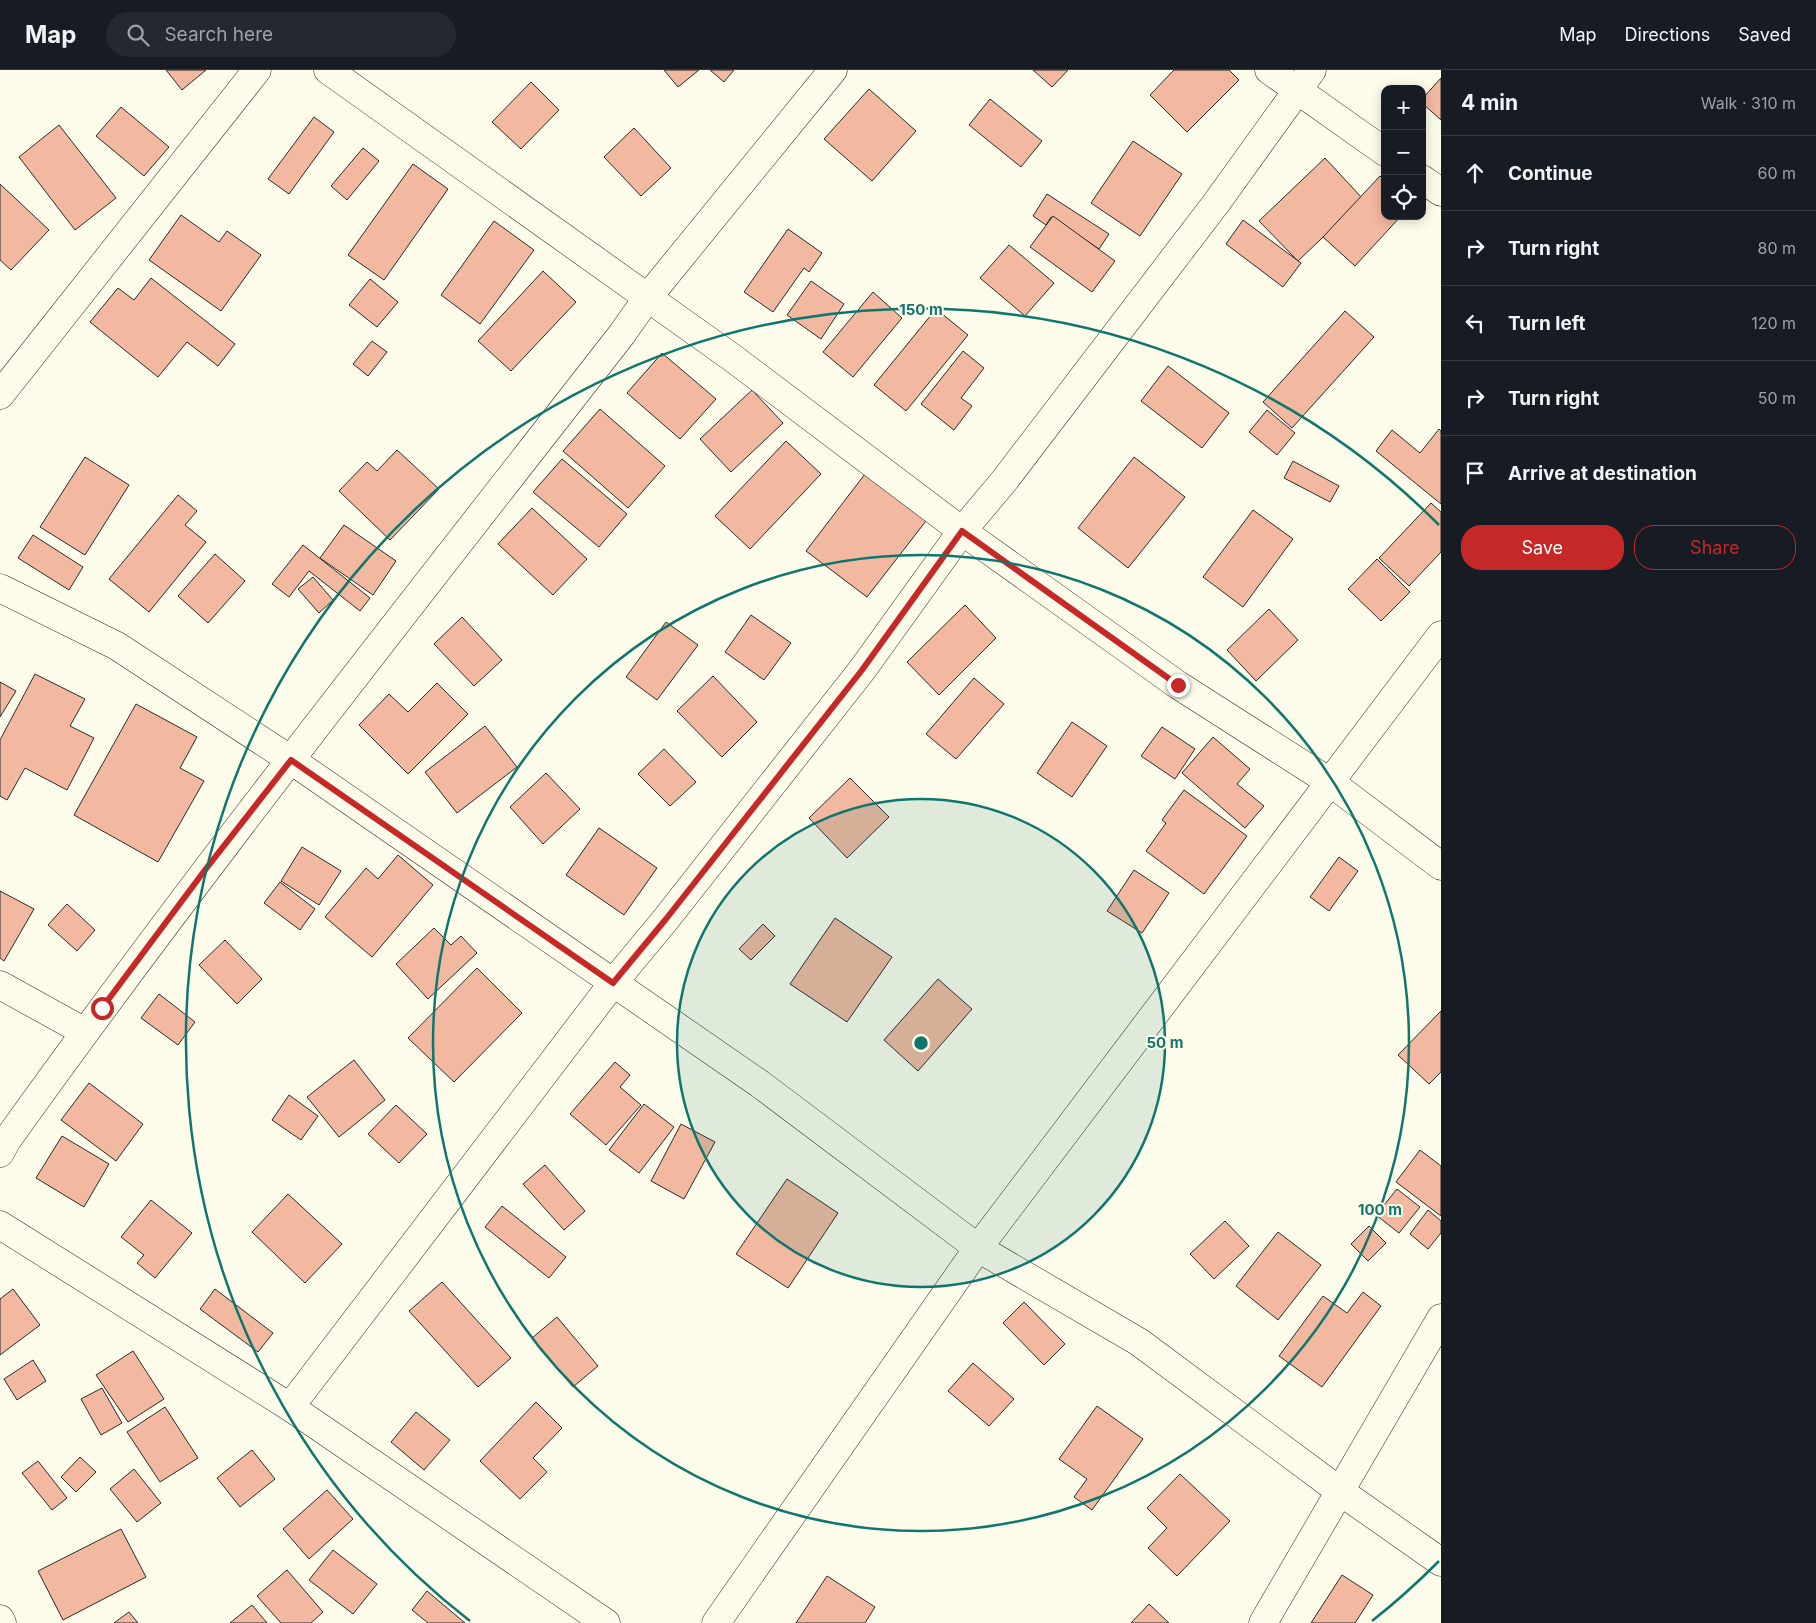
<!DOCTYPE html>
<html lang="en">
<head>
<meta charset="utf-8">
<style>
	body { margin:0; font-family:Inter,sans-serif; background:#242831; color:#f1f3f6 }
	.controls { position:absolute; right:15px; top:15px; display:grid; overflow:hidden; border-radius:10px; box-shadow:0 2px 12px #0003 }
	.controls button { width:45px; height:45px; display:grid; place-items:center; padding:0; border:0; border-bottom:1px solid #363941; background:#171b24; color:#f1f3f6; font:25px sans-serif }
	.stop { position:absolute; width:15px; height:15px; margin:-11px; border:4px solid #c62828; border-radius:50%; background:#fff }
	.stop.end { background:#c62828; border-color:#fff; box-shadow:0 1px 5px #0008 }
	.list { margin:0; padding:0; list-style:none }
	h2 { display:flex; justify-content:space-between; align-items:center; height:65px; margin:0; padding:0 20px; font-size:21px }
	h2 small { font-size:16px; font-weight:400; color:#9ea1a6 }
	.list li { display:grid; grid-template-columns:32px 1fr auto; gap:15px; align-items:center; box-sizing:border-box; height:75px; padding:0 20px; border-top:1px solid #363941 }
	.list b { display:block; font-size:19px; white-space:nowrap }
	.list em { font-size:16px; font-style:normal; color:#9ea1a6 }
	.actions { display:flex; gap:10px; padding:15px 20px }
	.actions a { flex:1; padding:11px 0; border:1px solid #c62828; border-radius:20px; text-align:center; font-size:18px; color:#c62828 }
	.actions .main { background:#c62828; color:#fff }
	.icon { flex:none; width:28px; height:28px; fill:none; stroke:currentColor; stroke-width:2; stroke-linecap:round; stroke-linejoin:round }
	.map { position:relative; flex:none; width:1441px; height:1553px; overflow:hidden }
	header { display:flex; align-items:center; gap:30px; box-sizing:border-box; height:70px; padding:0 25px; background:#171b24; border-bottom:1px solid #363941 }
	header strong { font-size:24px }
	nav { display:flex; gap:28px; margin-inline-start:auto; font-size:18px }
	.search { width:350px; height:45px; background:#242831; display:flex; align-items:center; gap:12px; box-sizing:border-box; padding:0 18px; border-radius:28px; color:#9ea1a6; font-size:19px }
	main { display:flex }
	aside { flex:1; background:#171b24 }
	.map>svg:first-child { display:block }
	.building { fill:#f2b8a0; stroke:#2b2b2b }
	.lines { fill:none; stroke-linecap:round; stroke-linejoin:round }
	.minor-casing { stroke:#2b2b2b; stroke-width:29 }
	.minor { stroke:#fdfbea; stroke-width:28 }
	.route { stroke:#c62828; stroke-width:6 }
	.ring { fill:none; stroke:#0f766e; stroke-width:2.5 }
	.centre { fill:#0f766e; stroke:#fdfbea; stroke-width:2.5 }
	.ring-label { font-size:15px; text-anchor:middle; font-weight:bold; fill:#0f766e; stroke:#fdfbea; stroke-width:4; stroke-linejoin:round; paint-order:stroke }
</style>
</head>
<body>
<header>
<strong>Map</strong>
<div class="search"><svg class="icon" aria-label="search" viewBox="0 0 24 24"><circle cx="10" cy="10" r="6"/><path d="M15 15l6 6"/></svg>Search here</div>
<nav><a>Map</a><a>Directions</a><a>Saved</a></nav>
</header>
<main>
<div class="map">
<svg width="1441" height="1553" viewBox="0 0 1441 1553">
	<rect width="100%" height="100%" fill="#fdfbea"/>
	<!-- building -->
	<g class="building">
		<path d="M166,0H206L182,20Z"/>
		<path d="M664,0H699L678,17Z"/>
		<path d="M710,0H734L724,12Z"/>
		<path d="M1033,0H1068L1052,17Z"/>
		<path d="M1174,0H1229L1239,10L1187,62L1150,25Z"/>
		<path d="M1441,8V50L1422,33V29Z"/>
		<path d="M531,12L559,40L521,79L492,52Z"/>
		<path d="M869,19L916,61L872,111L824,69Z"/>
		<path d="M990,29L1042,71L1021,97L969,55Z"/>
		<path d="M121,37L169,77L144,106L96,66Z"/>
		<path d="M314,47L334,62L289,124L268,109Z"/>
		<path d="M59,55L116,128L75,160L19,87Z"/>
		<path d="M634,58L671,98L641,126L604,87Z"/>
		<path d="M1133,71L1182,104L1140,166L1091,133Z"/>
		<path d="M363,78L379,91L347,130L331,116Z"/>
		<path d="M1325,88L1363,129L1298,191L1259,151Z"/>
		<path d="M413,94L448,119L384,210L348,185Z"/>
		<path d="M1380,106L1385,110V146H1401L1355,196L1323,167Z"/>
		<path d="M0,114L49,160L11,200L0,190Z"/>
		<path d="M1047,124L1109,164L1099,179L1051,147L1046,155L1033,146Z"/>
		<path d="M181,145L219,172L227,161L261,185L221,241L149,190Z"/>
		<path d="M1053,146L1115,191L1092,222L1030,177Z"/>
		<path d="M1243,150L1301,193L1283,217L1226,174Z"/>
		<path d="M494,151L534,180L480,254L441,225Z"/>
		<path d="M788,159L822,183L809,202L804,198L773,242L744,222Z"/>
		<path d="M1009,175L1054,213L1025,246L980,208Z"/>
		<path d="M543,201L576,232L511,301L478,271Z"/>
		<path d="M151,208L235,274L218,296L187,272L158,307L90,252L118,218L134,230Z"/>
		<path d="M370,209L398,232L377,257L349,235Z"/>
		<path d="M811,211L844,234L821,269L787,245Z"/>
		<path d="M873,222L902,248L853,307L823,282Z"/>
		<path d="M936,239L968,265L906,341L874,315Z"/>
		<path d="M1345,241L1374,267L1292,358L1263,332Z"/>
		<path d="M372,271L387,282L368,306L353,294Z"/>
		<path d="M963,281L984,298L961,328L972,336L954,360L921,334Z"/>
		<path d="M662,283L716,329L680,369L627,323Z"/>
		<path d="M1168,296L1229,343L1202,378L1141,331Z"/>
		<path d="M752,320L783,353L731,402L700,369Z"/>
		<path d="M600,339L665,396L628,438L563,381Z"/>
		<path d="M1267,340L1295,363L1277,385L1249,362Z"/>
		<path d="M1439,359L1441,361V434L1376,381L1392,360L1420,383Z"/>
		<path d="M786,371L821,404L750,479L715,446Z"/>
		<path d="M397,380L439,419L390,470L339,421L367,392L377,401Z"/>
		<path d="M85,387L129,415L85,485L40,457Z"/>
		<path d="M1134,387L1185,427L1128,498L1078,458Z"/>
		<path d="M562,389L627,444L599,477L533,422Z"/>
		<path d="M1293,391L1339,416L1330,432L1284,408Z"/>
		<path d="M865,404L926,451L867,527L806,481Z"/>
		<path d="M178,425L197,441L185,455L206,472L149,542L109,509Z"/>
		<path d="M1431,433L1441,442V482L1409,516L1379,488Z"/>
		<path d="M532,438L587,489L553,525L498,474Z"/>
		<path d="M1253,440L1293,469L1243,537L1203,507Z"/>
		<path d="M344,455L396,491L373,525L320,488Z"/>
		<path d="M33,465L83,497L69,520L18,488Z"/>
		<path d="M303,475L370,528L360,541L309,501L289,527L272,514Z"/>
		<path d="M215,484L245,511L208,553L178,526Z"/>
		<path d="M1377,489L1410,522L1381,551L1348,519Z"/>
		<path d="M313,507L333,530L319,543L298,519Z"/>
		<path d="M965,535L996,568L939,625L907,592Z"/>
		<path d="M1269,539L1298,570L1256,611L1227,580Z"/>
		<path d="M751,545L791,573L764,610L725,582Z"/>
		<path d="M462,547L502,590L474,616L434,574Z"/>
		<path d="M666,552L698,575L657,630L626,607Z"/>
		<path d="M35,604L85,629L70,656L94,668L67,720L25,698L7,730L0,726V670Z"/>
		<path d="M713,606L757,652L722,687L677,641Z"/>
		<path d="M974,608L1004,634L956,689L926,664Z"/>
		<path d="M0,612L16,621L0,647Z"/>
		<path d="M437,613L468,644L408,704L359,655L389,624L408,642Z"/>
		<path d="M136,634L197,667L180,698L204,711L158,792L74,745Z"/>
		<path d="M1072,652L1107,676L1072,727L1037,703Z"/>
		<path d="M485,656L517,697L457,743L425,702Z"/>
		<path d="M1162,657L1195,679L1175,709L1141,686Z"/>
		<path d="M1213,667L1250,699L1237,714L1264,736L1245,758L1182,703Z"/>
		<path d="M664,679L696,712L670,736L638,704Z"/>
		<path d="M546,703L580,739L543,774L510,737Z"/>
		<path d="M850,708L889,747L847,788L809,748Z"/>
		<path d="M1184,720L1247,766L1204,824L1146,781L1166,753L1162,750Z"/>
		<path d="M599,758L657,798L624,845L566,805Z"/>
		<path d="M302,777L341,801L319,835L281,811Z"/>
		<path d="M398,785L433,815L372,887L325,847L366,798L378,809Z"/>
		<path d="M1339,787L1358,801L1329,841L1310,827Z"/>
		<path d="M1134,800L1169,823L1142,863L1107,841Z"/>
		<path d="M280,812L315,839L300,860L264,833Z"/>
		<path d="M0,821L34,839L4,891L0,888Z"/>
		<path d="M67,834L95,860L77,881L48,855Z"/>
		<path d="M835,848L892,887L847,952L790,914Z"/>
		<path d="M763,854L775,866L751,890L739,879Z"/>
		<path d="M434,858L451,875L461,866L477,883L428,929L396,894Z"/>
		<path d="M225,870L262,909L237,934L199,895Z"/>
		<path d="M477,898L522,943L454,1012L408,968Z"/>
		<path d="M938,909L972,939L918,1001L884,970Z"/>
		<path d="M159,924L195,952L178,975L141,948Z"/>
		<path d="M1441,941V1002L1429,1014L1398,985Z"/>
		<path d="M354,990L385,1030L339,1067L307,1027Z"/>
		<path d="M615,992L630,1005L620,1017L641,1035L606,1075L570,1044Z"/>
		<path d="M89,1013L143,1054L116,1091L61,1050Z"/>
		<path d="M289,1025L318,1046L301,1070L272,1050Z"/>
		<path d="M644,1034L674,1057L639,1103L609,1080Z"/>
		<path d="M396,1035L427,1064L399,1093L368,1064Z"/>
		<path d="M681,1054L715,1072L684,1129L651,1111Z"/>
		<path d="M62,1066L109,1094L84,1137L36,1108Z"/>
		<path d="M1420,1080L1441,1096V1146L1396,1112Z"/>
		<path d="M545,1095L585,1141L564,1160L523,1114Z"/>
		<path d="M787,1109L838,1143L788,1218L736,1184Z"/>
		<path d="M1397,1119L1420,1137L1399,1163L1376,1145Z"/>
		<path d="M288,1124L342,1174L305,1213L252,1162Z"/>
		<path d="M151,1130L192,1163L155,1208L137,1193L144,1185L121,1167Z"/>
		<path d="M502,1136L566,1187L549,1208L485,1157Z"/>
		<path d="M1428,1140L1441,1151V1163L1428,1179L1410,1164Z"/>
		<path d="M1225,1151L1249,1176L1214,1209L1190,1184Z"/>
		<path d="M1369,1156L1386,1173L1368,1191L1351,1174Z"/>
		<path d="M1278,1162L1321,1195L1278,1250L1236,1216Z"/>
		<path d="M442,1212L511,1288L478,1317L409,1241Z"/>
		<path d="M13,1219L40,1255L0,1285V1229Z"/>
		<path d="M215,1219L273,1263L258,1282L200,1239Z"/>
		<path d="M1363,1222L1381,1236L1322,1317L1279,1286L1323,1226L1347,1243Z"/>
		<path d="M1024,1232L1065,1274L1044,1295L1003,1253Z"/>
		<path d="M557,1247L598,1296L573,1317L532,1268Z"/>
		<path d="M133,1281L164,1329L128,1352L96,1305Z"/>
		<path d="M33,1290L46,1311L17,1330L4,1309Z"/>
		<path d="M973,1293L1014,1329L989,1356L948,1321Z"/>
		<path d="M102,1318L122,1353L101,1365L81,1329Z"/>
		<path d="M536,1332L562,1358L533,1388L547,1402L520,1429L480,1391Z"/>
		<path d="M1097,1336L1143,1369L1092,1440L1074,1427L1087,1409L1059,1389Z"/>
		<path d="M165,1337L198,1388L160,1412L127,1362Z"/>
		<path d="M416,1342L450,1370L424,1400L391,1372Z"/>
		<path d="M252,1380L275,1409L240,1437L217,1408Z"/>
		<path d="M80,1387L96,1402L76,1422L61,1407Z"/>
		<path d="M38,1391L67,1428L52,1440L22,1403Z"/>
		<path d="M134,1399L161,1433L137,1452L110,1419Z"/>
		<path d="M1180,1404L1230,1451L1177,1506L1148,1478L1167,1458L1147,1438Z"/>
		<path d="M327,1420L353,1449L309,1489L283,1459Z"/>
		<path d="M121,1459L146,1507L63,1550L38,1501Z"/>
		<path d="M333,1480L377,1514L353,1544L309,1510Z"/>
		<path d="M287,1500L323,1542L311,1553H281L257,1526Z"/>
		<path d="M1342,1505L1373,1525L1355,1553H1311Z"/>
		<path d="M827,1506L875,1537L865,1553H796Z"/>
		<path d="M427,1521L465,1553H428L412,1540Z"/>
		<path d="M1149,1534L1169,1553H1131Z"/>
		<path d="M252,1535L267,1553H230Z"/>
		<path d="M129,1542L138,1553H114Z"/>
	</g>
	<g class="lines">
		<!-- minor casing -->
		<g class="minor-casing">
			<g id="minor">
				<path d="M328,0L734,289L962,461L1178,615L1330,712L1441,796"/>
				<path d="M1269,0L1385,82"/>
				<path d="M1422,109L1441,122"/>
				<path d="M0,325L257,0"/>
				<path d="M0,518L117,576L291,690L760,1014L978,1178L1139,1272L1341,1422L1441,1492"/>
				<path d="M0,915L85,962"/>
				<path d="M0,1083L7,1070C204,795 414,531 622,264L648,227L833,0"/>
				<path d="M0,1155L290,1337L606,1553"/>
				<path d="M290,1337L613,913L666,849L862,600L962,461L1004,411L1217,132L1312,0"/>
				<path d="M0,1549L2,1553"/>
				<path d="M716,1553L978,1178L1441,565"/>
				<path d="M1263,1553L1441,1248"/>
			</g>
		</g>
		<!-- minor -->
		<use href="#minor" class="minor"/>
	</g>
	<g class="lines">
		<!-- route -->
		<path class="route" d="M102,938L205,800L291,690L613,913L666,849L862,600L962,461L1178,615"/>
	</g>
	<!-- distance rings -->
	<circle cx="921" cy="973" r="244" fill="#0f766e" fill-opacity=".12"/>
	<g class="ring">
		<circle cx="921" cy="973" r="244"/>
		<circle cx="921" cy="973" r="488"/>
		<path d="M1439 1491A733 733 0 0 1 1372 1551M470 1551A733 733 0 1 1 1439 455"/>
	</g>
	<circle cx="921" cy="973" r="8" class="centre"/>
	<g class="ring-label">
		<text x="921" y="245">150 m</text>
		<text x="1165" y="978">50 m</text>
		<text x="1380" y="1145">100 m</text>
	</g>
</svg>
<div class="controls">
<button>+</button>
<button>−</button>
<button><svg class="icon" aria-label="locate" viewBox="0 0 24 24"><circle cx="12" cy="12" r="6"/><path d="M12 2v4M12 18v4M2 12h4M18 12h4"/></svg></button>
</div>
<div class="stop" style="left:102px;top:938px"></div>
<div class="stop end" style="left:1178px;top:615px"></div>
</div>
<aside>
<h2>4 min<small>Walk · 310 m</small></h2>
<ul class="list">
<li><svg class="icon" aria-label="ahead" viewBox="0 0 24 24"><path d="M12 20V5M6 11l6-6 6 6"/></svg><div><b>Continue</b></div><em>60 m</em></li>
<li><svg class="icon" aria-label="right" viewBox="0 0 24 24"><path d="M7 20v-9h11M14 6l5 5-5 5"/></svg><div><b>Turn right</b></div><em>80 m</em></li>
<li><svg class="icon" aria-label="left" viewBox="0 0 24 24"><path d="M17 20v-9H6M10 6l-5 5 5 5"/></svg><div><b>Turn left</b></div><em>120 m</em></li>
<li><svg class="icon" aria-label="right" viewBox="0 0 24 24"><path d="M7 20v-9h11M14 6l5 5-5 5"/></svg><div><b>Turn right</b></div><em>50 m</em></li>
<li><svg class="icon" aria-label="arrive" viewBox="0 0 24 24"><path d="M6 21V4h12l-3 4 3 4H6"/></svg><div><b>Arrive at destination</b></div></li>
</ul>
<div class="actions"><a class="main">Save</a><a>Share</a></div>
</aside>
</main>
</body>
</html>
